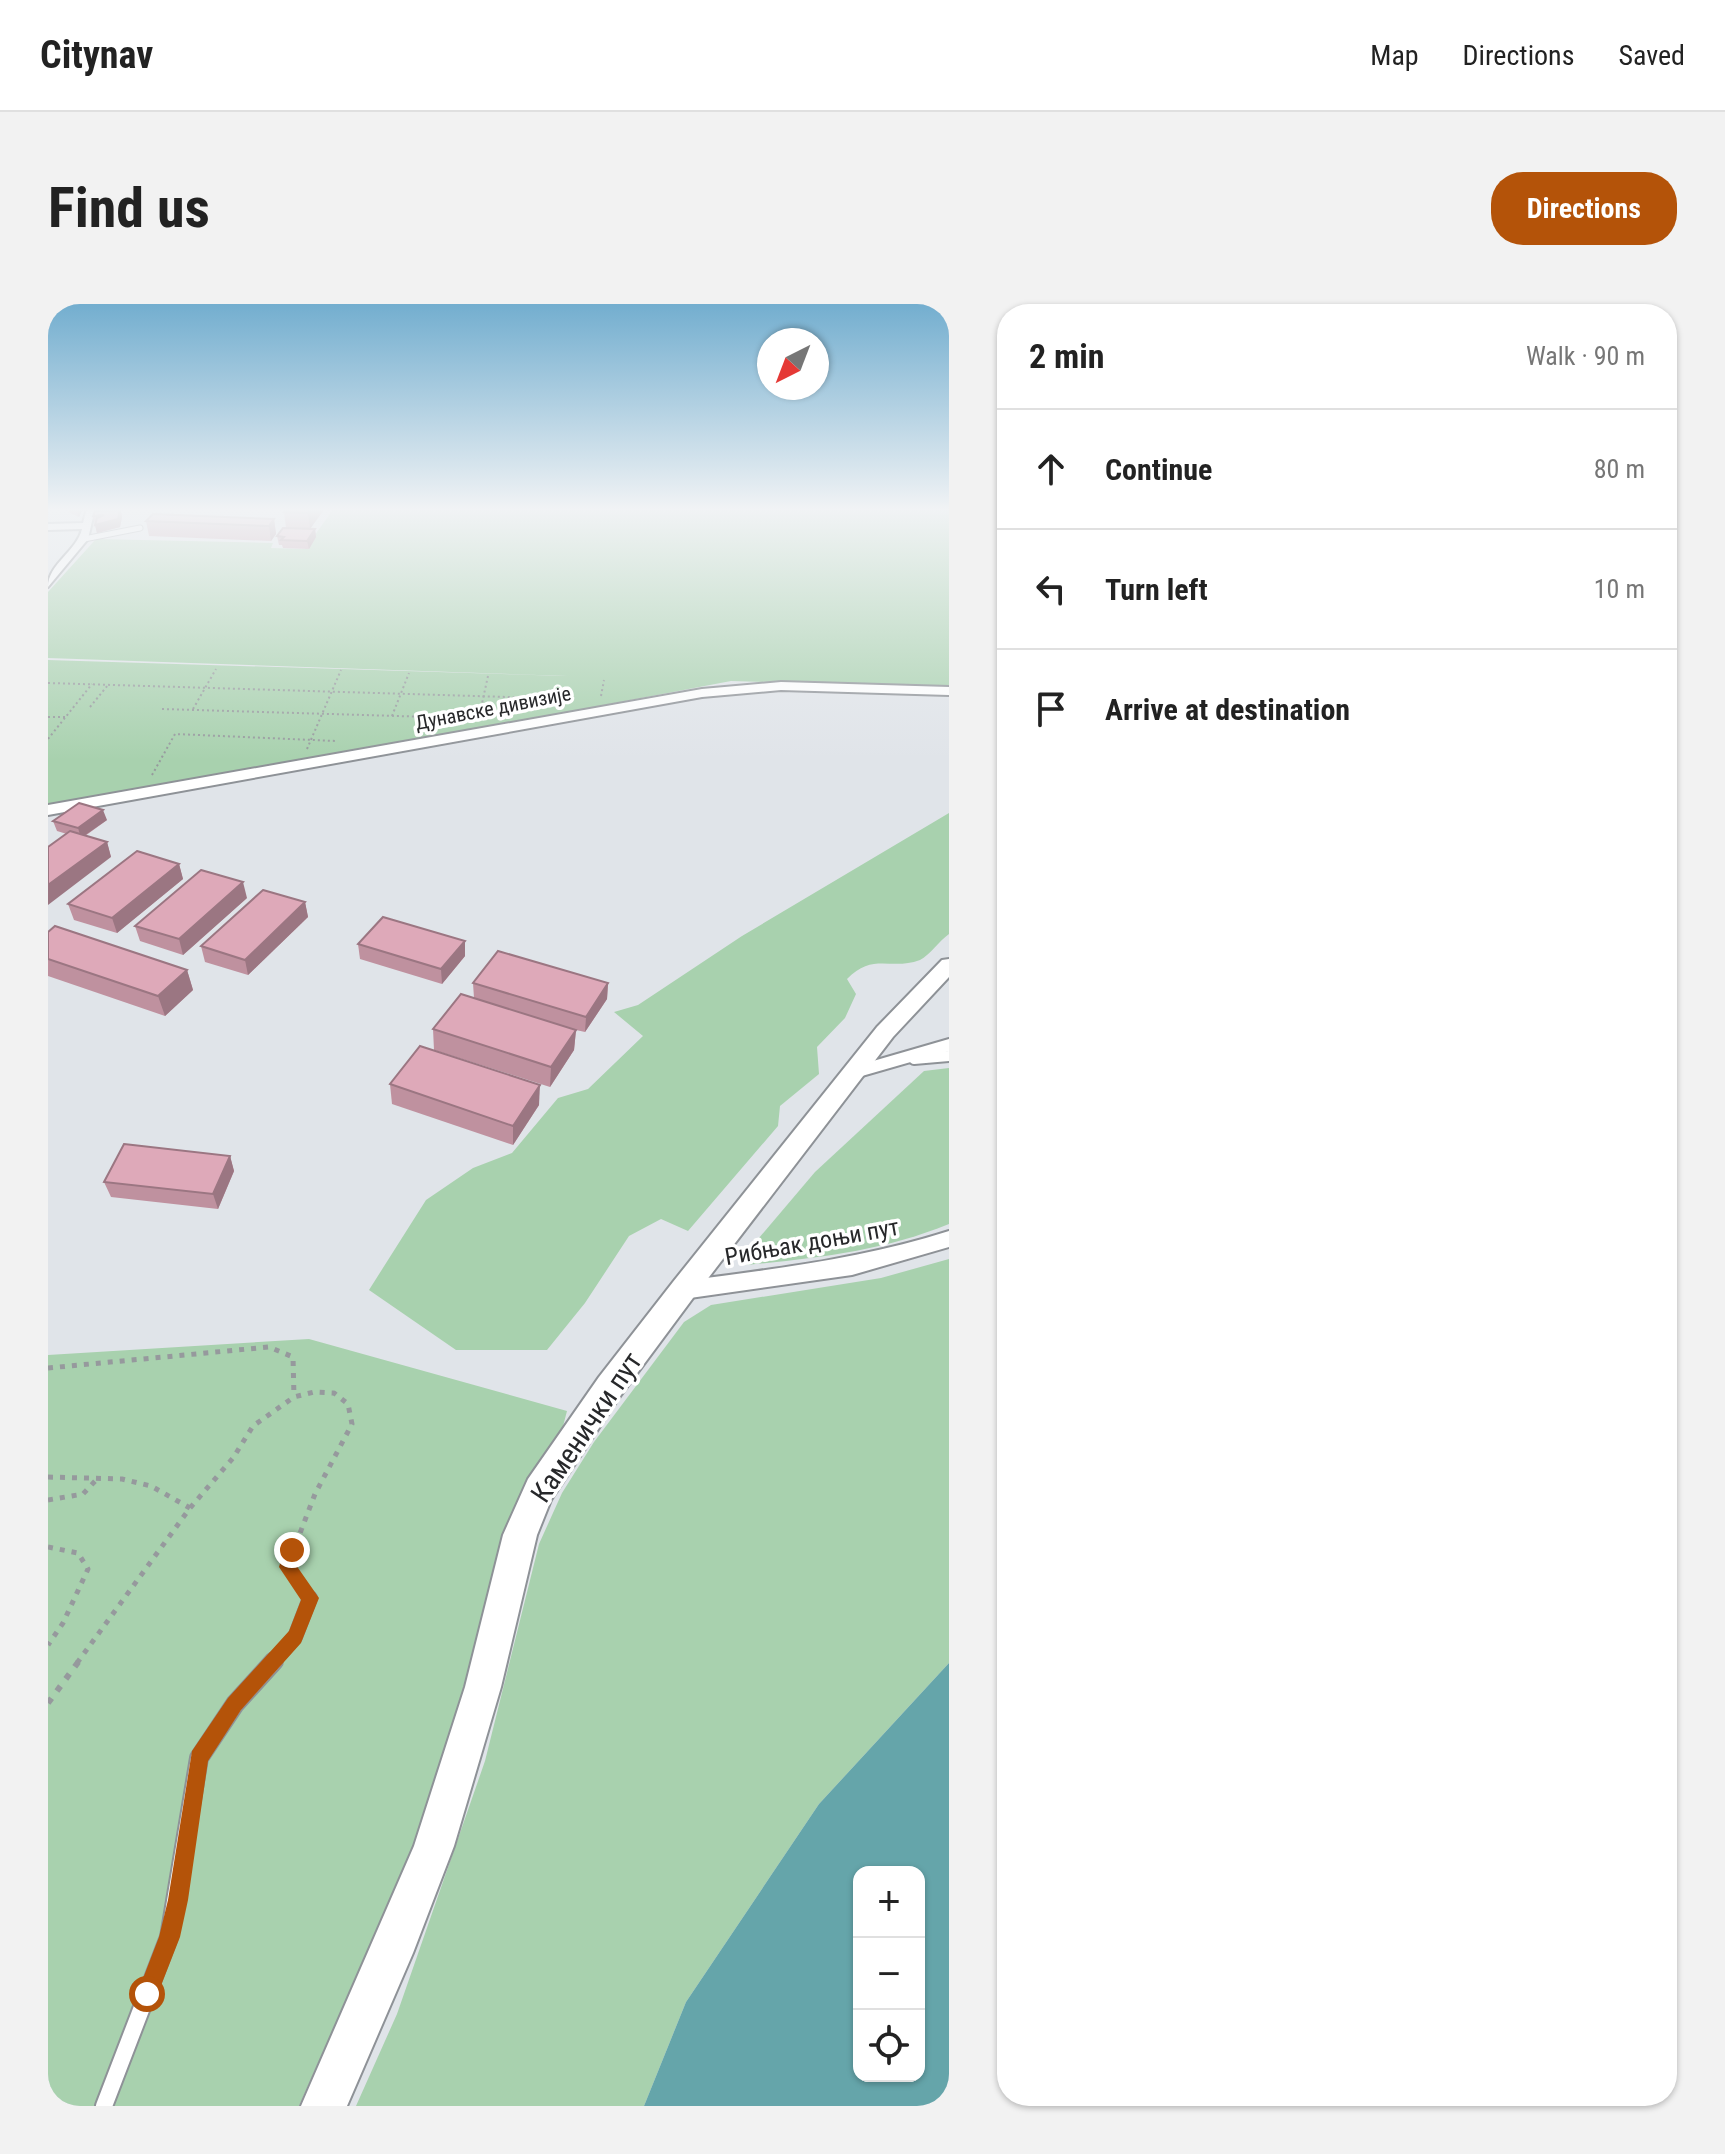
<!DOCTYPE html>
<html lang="en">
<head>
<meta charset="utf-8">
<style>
	body { margin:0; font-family:"Roboto Condensed",sans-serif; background:#f2f2f2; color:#222 }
	.controls { position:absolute; right:24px; bottom:24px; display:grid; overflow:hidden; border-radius:16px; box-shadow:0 2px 6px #0004 }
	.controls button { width:72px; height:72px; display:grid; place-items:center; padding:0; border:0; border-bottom:2px solid #e0e0e0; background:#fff; color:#222; font:40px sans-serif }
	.compass { position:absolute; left:709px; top:24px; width:72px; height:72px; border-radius:50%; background:#fff; box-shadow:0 2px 6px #0004; rotate:222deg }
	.stop { position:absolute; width:24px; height:24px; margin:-18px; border:6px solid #b45309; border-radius:50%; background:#fff }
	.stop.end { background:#b45309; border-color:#fff; box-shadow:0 2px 8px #0008 }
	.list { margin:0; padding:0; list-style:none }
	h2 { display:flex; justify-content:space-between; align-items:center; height:104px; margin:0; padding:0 32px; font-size:34px }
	h2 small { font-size:26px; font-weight:400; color:#767676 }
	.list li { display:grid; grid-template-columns:52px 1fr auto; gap:24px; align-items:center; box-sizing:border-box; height:120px; padding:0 32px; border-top:2px solid #e0e0e0 }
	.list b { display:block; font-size:30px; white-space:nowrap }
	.list em { font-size:26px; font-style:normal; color:#767676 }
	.icon { flex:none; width:44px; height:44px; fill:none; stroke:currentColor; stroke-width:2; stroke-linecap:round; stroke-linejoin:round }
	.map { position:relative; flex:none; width:901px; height:1802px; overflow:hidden; border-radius:32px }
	header { display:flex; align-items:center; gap:48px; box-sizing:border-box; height:112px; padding:0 40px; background:#fff; border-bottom:2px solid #e0e0e0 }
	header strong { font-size:38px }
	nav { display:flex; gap:44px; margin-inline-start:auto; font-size:28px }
	.intro { display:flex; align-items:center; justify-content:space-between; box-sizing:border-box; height:192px; padding:0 48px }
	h1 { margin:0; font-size:56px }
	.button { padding:20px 36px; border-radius:32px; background:#b45309; color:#fff; font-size:28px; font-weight:700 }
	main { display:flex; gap:48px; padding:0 48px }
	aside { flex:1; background:#fff; border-radius:32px; box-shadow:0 2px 6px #0004 }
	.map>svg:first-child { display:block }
	.green { fill:#a8d1ae }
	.water { fill:#65a5aa; fill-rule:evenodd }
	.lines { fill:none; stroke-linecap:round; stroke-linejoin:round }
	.lane-far3-casing { stroke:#8e9297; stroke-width:7 }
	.lane-far2-casing { stroke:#8e9297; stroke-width:14 }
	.lane-far1-casing { stroke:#8e9297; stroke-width:16 }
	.lane-casing { stroke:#8e9297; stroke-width:20 }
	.street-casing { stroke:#8e9297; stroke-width:4 }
	.secondary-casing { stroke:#8e9297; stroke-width:4 }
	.path-far2 { stroke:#96999d; stroke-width:2; stroke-dasharray:2 3; stroke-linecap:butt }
	.path-far1 { stroke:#96999d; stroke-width:5; stroke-dasharray:5 7; stroke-linecap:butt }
	.path { stroke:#96999d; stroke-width:6; stroke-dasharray:6 9; stroke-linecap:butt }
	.lane-far3 { stroke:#fff; stroke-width:5 }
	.lane-far2 { stroke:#fff; stroke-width:10 }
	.lane-far1 { stroke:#fff; stroke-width:12 }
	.lane { stroke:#fff; stroke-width:16 }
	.street { fill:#fff; fill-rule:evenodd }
	.secondary { fill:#fff; fill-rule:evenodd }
	.wall { fill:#bf919f }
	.shaded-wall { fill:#9b7682 }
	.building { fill:#dea9b9; stroke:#9b7682; stroke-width:2 }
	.route { fill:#b45309 }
	.labels { text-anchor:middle; stroke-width:7; stroke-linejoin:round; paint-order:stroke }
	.far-street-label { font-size:20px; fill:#27282a; stroke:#fff }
	.street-label { font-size:24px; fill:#27282a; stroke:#fff }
	.near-street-label { font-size:28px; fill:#27282a; stroke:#fff }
</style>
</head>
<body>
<header>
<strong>Citynav</strong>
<nav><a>Map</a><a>Directions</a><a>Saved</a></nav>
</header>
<div class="intro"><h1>Find us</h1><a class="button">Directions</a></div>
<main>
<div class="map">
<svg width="901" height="1802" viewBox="0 0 901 1802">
	<rect width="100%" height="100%" fill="#e0e4e9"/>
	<!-- green -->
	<g class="green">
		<path d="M286,204H901V383L683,377L292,451L0,500V356L519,372L0,354V288L48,235L225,239L223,244L257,245Z"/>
		<path d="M901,509V630C891,637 882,651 872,656C843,667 825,648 799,675L808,690L797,714L769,743L771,770L732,802L730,822L640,927L613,915L581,932L537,999L499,1046H408L321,986L378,896L425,864L464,849L510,794L540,785L595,732L566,708L590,701L694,632Z"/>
		<path d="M901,764V920C835,947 769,954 699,961L694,954L767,868L876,767Z"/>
		<path d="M901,955V1359L771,1500L638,1698L596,1802H308L349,1710L437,1457L491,1240L514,1189L546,1138L636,1018L663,1001L833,974Z"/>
		<path d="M261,1035L519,1107L513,1130L479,1177L459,1221L404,1439L372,1530L251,1802H0V1051Z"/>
	</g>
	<!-- water -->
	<path class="water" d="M901,1359V1802H596L638,1698L771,1500ZM811,1568H871V1772H811Z"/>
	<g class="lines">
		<!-- lane-far3 casing -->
		<g class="lane-far3-casing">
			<path id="lane-far3" d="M36,235L92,224"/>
		</g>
		<!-- lane-far2 casing -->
		<g class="lane-far2-casing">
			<path id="lane-far2" d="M866,755L901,752"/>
		</g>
		<!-- lane-far1 casing -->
		<g class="lane-far1-casing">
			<path id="lane-far1" d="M224,1359L247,1333L262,1294"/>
		</g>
		<!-- lane casing -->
		<g class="lane-casing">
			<path id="lane" d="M56,1802L121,1633L151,1454L187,1400L226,1357"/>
		</g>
		<!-- street casing -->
		<g class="street-casing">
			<g id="street">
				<path d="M39,204H47L40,235L0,283C0,260 29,247 34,225L0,226V220L35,219Z"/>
				<path d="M901,735V747L807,774L798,768L801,764Z"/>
				<path d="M901,927V943L804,971L635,995L627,992L624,986L627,980L635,977C726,965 814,955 901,927Z"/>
			</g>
		</g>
		<!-- secondary casing -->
		<g class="secondary-casing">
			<g id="secondary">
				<path d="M733,378L901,383V391L733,386L654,393L0,511V501L654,385Z"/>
				<path d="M901,655V673L845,733L645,994L573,1091L503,1196L489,1231L453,1383L406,1542L365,1649L299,1802H253L366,1542L417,1383L455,1231L480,1175L551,1073L625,978L829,723L894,656Z"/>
			</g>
		</g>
		<!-- path-far2 -->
		<g class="path-far2">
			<path d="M0,379L525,395"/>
			<path d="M553,392L556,376"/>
			<path d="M42,403L60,381"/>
			<path d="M114,405L416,414"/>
			<path d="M145,405L168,365"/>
			<path d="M344,412L361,369"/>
			<path d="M0,413H18"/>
			<path d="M431,413L440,372"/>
			<path d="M0,435L44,380"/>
			<path d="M259,445L293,366"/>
			<path d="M104,471L127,430L288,437"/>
		</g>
		<!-- path-far1 -->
		<g class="path-far1">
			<path d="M0,1064L221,1043L245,1053L246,1093"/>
			<path d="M0,1173L74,1175L103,1182L142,1204"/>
			<path d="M0,1196L35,1190L49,1175"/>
			<path d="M0,1243L30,1249L40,1265L15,1319L0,1341"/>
			<path d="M29,1359L142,1204L185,1154L205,1122L246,1093L266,1088L286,1089L300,1100L304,1120L267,1190L239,1263L255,1282"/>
		</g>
		<!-- path -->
		<path class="path" d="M0,1399L31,1357"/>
		<!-- lane-far3 -->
		<use href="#lane-far3" class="lane-far3"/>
		<!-- lane-far2 -->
		<use href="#lane-far2" class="lane-far2"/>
		<!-- lane-far1 -->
		<use href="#lane-far1" class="lane-far1"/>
		<!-- lane -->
		<use href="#lane" class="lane"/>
		<!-- street -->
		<use href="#street" class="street"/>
		<!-- secondary -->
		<use href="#secondary" class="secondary"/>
	</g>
	<!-- wall -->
	<g class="wall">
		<path d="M20,204H35L31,213L22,209Z"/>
		<path d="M59,204H74L73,207L74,213L72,223L49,229L45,212L59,206Z"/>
		<path d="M239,204H277L262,225L238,224L236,208Z"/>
		<path d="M226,215L228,230L223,237L101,232L98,217Z"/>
		<path d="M267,225L268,233L261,245L235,244L234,241H231L229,232Z"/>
		<path d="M59,516L37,532L59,538L63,553L19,530L9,527L5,517Z"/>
		<path d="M131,560L135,575L69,629L26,616L20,600Z"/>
		<path d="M199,594L135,651L92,637L87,622Z"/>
		<path d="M257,598L260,613L200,671L157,658L153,642Z"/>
		<path d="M0,628L139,666L145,686L117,712L0,672Z"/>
		<path d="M310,640L417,652L394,680L312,655Z"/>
		<path d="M425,679H560L559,695L537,728L528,726L526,746L502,783L386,746L385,725L426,694Z"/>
		<path d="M342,780L491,801L465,841L344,800Z"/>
		<path d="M182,852L186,867L170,905L63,893L56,878Z"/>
	</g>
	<!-- shaded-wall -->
	<g class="shaded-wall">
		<path d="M30,204H35L31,213L29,205Z"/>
		<path d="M70,204H74L73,207L74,213L72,223L49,229L47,221L72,209Z"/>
		<path d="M264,204H277L262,225L260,209Z"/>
		<path d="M226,215L228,230L223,237L221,222Z"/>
		<path d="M267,225L268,233L261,245L259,237Z"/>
		<path d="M55,506L59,516L33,534L30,524Z"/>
		<path d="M59,538L63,553L0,601V581Z"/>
		<path d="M131,560L135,575L69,629L64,614Z"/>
		<path d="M195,578L199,594L135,651L131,635Z"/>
		<path d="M257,598L260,613L200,671L197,656Z"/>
		<path d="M417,637V652L394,680L393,665Z"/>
		<path d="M139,666L145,686L117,712L110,692Z"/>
		<path d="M560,679L559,695L537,728L538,713Z"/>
		<path d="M528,726L526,746L502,783L503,763Z"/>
		<path d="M492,781L491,801L465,841V822Z"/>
		<path d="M182,852L186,867L170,905L165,890Z"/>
	</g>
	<!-- building -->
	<g class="building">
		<path d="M239,204H264L260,209L236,208Z"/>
		<path d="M72,206L70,215L47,221L49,214L56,211L45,212L47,207Z"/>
		<path d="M105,210L226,215L221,222L98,217Z"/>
		<path d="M235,224L267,225L259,237L233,236L236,233L229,232Z"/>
		<path d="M31,499L55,506L30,524L5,517Z"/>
		<path d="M22,527L59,538L0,581V543Z"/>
		<path d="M89,547L131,560L64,614L20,600Z"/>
		<path d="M153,566L195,578L131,635L87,622Z"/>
		<path d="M215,586L257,598L197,656L153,642Z"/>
		<path d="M335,613L417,637L393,665L310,640Z"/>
		<path d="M7,622L139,666L110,692L0,655V628Z"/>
		<path d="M450,647L560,679L538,713L425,679Z"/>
		<path d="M413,690L528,726L503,763L385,725Z"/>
		<path d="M372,742L492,781L465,822L342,780Z"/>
		<path d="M76,840L182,852L165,890L56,878Z"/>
	</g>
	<!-- sky -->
	<linearGradient id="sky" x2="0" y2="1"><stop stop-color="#73aecf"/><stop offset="0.45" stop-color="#f1f3f5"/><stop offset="1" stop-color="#f1f3f5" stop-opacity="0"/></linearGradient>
	<rect width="901" height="456" fill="url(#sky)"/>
	<!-- route -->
	<path class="route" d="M244,1238L253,1246L248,1261L271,1294L253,1339L193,1406L160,1457L140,1596L132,1633L107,1697L99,1700L92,1697L89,1690L111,1633L120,1596L144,1447L180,1394L241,1327L253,1296L231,1263L238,1240Z"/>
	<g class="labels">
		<!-- far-street labels -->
		<g class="far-street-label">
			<text transform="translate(445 404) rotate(-11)" y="7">Дунавске дивизије</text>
		</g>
		<!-- street labels -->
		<g class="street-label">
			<text transform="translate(764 938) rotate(-10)" y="8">Рибњак доњи пут</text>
		</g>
		<!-- near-street labels -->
		<g class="near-street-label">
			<text transform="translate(538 1123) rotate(-56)" y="10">Каменички пут</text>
		</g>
	</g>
</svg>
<div class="controls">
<button>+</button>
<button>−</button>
<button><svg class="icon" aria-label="locate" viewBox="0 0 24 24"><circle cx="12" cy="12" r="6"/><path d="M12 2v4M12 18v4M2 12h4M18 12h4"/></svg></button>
</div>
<svg class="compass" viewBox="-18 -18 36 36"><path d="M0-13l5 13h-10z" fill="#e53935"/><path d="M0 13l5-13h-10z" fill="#767676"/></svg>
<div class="stop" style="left:99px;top:1690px"></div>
<div class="stop end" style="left:244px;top:1246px"></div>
</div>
<aside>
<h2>2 min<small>Walk · 90 m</small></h2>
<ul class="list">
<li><svg class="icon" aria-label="ahead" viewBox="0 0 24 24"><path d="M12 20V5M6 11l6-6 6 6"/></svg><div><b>Continue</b></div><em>80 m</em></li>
<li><svg class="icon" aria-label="left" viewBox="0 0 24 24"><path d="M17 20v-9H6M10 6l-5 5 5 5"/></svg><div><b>Turn left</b></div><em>10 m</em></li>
<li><svg class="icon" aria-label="arrive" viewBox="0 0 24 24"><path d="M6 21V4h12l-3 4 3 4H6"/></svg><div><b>Arrive at destination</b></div></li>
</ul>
</aside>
</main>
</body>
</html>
